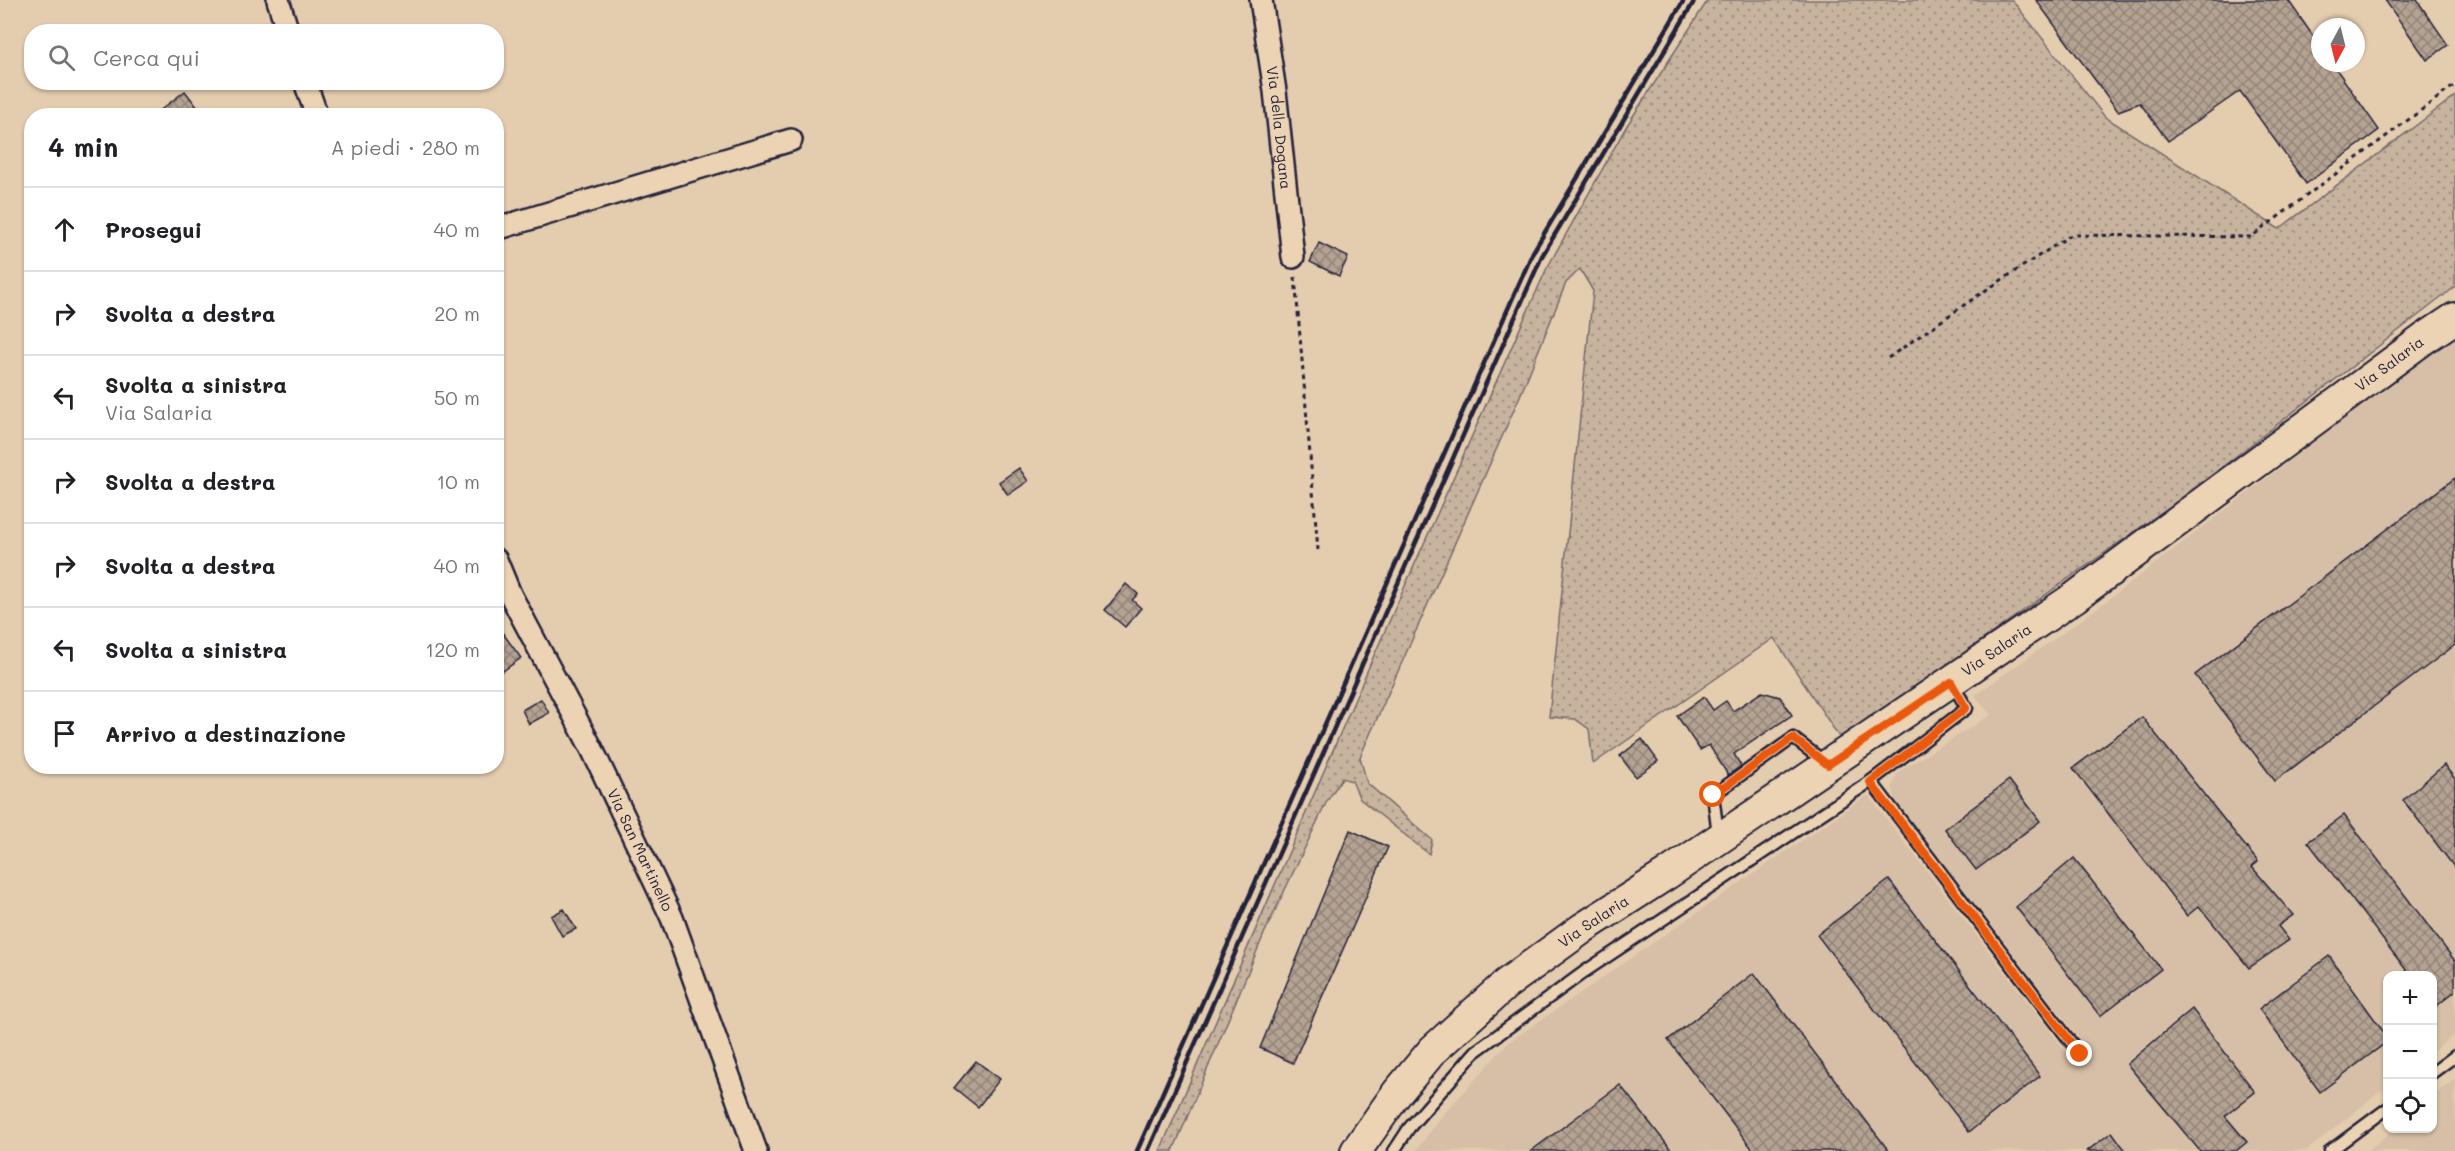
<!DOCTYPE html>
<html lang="it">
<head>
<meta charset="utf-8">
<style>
	body { margin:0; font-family:Mali,sans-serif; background:#f6f6f6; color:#202124 }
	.controls { position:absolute; right:18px; bottom:18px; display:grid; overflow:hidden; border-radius:12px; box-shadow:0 2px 4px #0004 }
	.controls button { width:54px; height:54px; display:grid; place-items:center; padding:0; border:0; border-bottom:2px solid #e0e0e0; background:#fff; color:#202124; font:30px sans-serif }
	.compass { position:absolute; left:2311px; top:18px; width:54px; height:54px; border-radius:50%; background:#fff; box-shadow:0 2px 4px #0004; rotate:187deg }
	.stop { position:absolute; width:18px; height:18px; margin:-14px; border:4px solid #ea580c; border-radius:50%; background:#fff }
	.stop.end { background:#ea580c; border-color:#fff; box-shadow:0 2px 6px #0008 }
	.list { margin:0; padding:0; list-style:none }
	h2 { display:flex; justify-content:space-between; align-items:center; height:78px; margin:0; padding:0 24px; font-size:26px }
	h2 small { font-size:20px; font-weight:400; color:#757577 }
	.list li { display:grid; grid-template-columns:39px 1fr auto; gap:18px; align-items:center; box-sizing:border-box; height:84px; padding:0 24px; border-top:2px solid #e0e0e0 }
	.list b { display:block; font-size:22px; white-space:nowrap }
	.list p { margin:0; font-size:20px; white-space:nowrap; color:#757577 }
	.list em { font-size:20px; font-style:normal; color:#757577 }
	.icon { flex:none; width:33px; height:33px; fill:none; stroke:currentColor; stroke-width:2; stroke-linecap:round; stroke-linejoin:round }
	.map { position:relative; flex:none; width:2455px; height:1151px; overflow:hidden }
	.search { position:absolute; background:#fff; box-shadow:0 2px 4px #0004; left:24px; top:24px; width:480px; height:66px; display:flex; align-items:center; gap:15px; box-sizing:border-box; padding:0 21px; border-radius:24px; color:#757577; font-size:22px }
	.panel { position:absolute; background:#fff; box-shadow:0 2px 4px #0004; left:24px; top:108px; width:480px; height:666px; border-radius:24px }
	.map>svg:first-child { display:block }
	.built { fill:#d6bfa6 }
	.grass { fill:url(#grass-dots); stroke:#756a6c; stroke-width:1.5 }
	.building { fill:url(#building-cross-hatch); stroke:#22223b; stroke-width:1.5 }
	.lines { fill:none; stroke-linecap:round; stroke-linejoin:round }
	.lane-casing { stroke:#22223b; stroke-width:15 }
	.street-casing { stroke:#22223b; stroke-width:26 }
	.secondary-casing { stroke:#22223b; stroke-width:34 }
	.path { stroke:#22223b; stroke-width:3; stroke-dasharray:4.5 4.5; stroke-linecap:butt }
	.lane { stroke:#ecd3b4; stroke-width:10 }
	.street { stroke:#ecd3b4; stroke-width:21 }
	.secondary { stroke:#ecd3b4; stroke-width:30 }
	.rail { stroke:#22223b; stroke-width:4.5 }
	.route { stroke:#ea580c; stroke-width:8 }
	.labels { text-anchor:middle; stroke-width:4.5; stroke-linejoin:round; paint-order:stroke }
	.street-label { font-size:15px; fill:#22223b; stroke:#ecd3b4 }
</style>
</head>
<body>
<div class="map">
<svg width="2455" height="1151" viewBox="0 0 2455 1151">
	<defs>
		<pattern id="grass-dots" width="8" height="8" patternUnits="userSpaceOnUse" patternTransform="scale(1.5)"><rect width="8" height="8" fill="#c8b39e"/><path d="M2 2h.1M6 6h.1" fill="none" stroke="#a29182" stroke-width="1.8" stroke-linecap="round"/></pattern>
		<pattern id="building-cross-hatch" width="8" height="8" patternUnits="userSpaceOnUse" patternTransform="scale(1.5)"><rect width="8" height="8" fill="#b4a292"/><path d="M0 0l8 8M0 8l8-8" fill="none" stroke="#928478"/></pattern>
	</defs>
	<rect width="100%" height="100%" fill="#e4ccaf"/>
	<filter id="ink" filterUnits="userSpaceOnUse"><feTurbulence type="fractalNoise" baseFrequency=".0167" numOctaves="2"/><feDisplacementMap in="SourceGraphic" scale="12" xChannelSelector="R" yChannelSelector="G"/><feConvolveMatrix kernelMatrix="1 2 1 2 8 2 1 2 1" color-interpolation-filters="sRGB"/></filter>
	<g filter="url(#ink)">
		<!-- built -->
		<g class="built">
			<path d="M2455,338V1034L2433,1051L2432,976H2388L2387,1086L2306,1151H1416L1442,1116L1509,1042L1868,795L2075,1063L2090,1052L1896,801L1892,787L1896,776L1903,769L1991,715L1975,695L2091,613L2422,359Z"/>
			<path d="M2455,1079V1151H2368L2394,1129L2432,1128L2433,1096Z"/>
		</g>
		<!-- grass -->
		<path class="grass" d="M1708,0H2012L2105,117L2279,229L2455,96V287L2182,498L1841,740L1774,638L1593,764L1589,729L1575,719L1549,717L1593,291L1580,269L1566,283L1520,396L1360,757L1367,783L1432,840L1429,854L1360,799L1352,781L1342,778L1327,801L1264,934L1173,1151H1160L1368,669L1546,270L1626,127Z"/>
		<!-- building -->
		<g class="building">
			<path d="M2036,0H2288L2320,46V63H2332L2379,130L2306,184L2240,91L2168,141L2140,103L2118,111Z"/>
			<path d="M2385,0H2417L2448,45L2427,60Z"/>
			<path d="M185,91L204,116H153Z"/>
			<path d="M1319,243L1348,257L1339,276L1310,262Z"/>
			<path d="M1019,468L1028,481L1008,495L999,482Z"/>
			<path d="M2455,478V645L2275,781L2195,675Z"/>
			<path d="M1126,584L1138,594L1132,600L1141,608L1125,627L1105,610Z"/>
			<path d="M496,624L521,658L503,671L496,661Z"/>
			<path d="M1762,692L1780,697L1792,715L1734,754L1741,766L1728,775L1709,745L1700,750L1677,716L1704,697L1713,710L1726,701L1733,711Z"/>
			<path d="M541,699L549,713L529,724L522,710Z"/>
			<path d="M2142,717L2258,862L2252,867L2293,915L2278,926L2289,940L2249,968L2199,906L2187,916L2073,768Z"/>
			<path d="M1642,739L1658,761L1636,777L1620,756Z"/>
			<path d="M2444,765L2455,779V868L2403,800Z"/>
			<path d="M2009,780L2040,821L1976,870L1945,829Z"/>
			<path d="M2344,815L2455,961V991L2433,1009V975H2410L2308,842Z"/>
			<path d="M1350,830L1388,847L1293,1063L1260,1048Z"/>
			<path d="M2074,858L2161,969L2100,1016L2016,907Z"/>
			<path d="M1889,880L2040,1076L1969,1132L1817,935Z"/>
			<path d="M564,909L576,929L562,936L551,916Z"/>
			<path d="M2329,956L2388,1038V1041L2320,1092L2259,1009Z"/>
			<path d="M1754,973L1889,1151H1754L1668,1040Z"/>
			<path d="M2192,1009L2255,1092L2225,1116L2247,1142L2236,1151H2200L2127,1064Z"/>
			<path d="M976,1061L1000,1079L978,1107L954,1088Z"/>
			<path d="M1620,1085L1672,1151H1531Z"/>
			<path d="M2112,1132L2126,1151H2087Z"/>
		</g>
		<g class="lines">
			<!-- lane casing -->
			<g class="lane-casing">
				<g id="lane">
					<path d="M1871,781L2080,1054"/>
					<path d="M1718,834L1713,795L1793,738L1826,763"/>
					<path d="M2432,1073L2455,1056"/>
					<path d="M1394,1151L1409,1128L1476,1051L1584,972L1871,781L1967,708L1951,682"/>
					<path d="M2330,1151L2388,1108"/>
				</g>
			</g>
			<!-- street casing -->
			<g class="street-casing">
				<g id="street">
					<path d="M278,0L288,32"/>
					<path id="s1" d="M1261,0L1275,91L1293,257"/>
					<path d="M305,82L317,116"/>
					<path d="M496,229L791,140"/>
					<path id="s2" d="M496,560L510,594L592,749L672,918L756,1151"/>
				</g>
			</g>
			<!-- secondary casing -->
			<g class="secondary-casing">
				<g id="secondary">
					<path id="s3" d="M1356,1151L1397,1093L1433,1050L1506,984L1583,928L1667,874L2075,597L2425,338L2455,318"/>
				</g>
			</g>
			<!-- path -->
			<g class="path">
				<path d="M1295,277L1318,550"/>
				<path d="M1888,358L1980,294L2071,235L2251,237L2455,85"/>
			</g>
			<!-- lane -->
			<use href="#lane" class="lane"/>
			<!-- street -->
			<use href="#street" class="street"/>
			<!-- secondary -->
			<use href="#secondary" class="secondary"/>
			<!-- rail -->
			<g class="rail">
				<path d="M1137,1151L1533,252L1684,0"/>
				<path d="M1148,1151L1542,256L1695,0"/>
			</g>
		</g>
	</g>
	<g class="lines" filter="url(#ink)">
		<!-- route -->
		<path class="route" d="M1713,795L1793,738L1828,765L1951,682L1966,708L1870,782L2080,1054"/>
	</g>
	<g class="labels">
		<!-- street labels -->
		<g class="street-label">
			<text dy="5" stroke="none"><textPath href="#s1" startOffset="129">Via della Dogana</textPath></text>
			<text dy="5" stroke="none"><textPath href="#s3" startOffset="1305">Via Salaria</textPath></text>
			<text dy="5" stroke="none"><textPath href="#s3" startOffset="819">Via Salaria</textPath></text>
			<text dy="5" stroke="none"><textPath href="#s2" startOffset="324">Via San Martinello</textPath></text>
			<text dy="5" stroke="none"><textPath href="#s3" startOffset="333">Via Salaria</textPath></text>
		</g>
	</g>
</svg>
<div class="controls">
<button>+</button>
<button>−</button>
<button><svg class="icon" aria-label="locate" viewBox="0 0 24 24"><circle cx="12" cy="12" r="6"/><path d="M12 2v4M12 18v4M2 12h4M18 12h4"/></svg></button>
</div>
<svg class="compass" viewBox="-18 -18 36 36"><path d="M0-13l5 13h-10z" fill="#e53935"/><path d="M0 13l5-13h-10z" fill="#757577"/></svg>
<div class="stop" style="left:1713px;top:795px"></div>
<div class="stop end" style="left:2080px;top:1054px"></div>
<div class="search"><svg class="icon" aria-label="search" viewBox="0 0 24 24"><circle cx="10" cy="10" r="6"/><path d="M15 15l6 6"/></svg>Cerca qui</div>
<section class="panel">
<h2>4 min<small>A piedi · 280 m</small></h2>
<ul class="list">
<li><svg class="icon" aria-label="ahead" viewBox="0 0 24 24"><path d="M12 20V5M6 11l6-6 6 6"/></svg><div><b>Prosegui</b></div><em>40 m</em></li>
<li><svg class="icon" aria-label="right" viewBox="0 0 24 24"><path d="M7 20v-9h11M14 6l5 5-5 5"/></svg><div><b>Svolta a destra</b></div><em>20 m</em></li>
<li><svg class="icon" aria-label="left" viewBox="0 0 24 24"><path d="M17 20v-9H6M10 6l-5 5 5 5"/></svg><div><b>Svolta a sinistra</b><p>Via Salaria</p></div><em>50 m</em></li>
<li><svg class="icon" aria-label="right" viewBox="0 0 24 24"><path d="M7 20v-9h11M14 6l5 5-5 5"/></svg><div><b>Svolta a destra</b></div><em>10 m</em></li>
<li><svg class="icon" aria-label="right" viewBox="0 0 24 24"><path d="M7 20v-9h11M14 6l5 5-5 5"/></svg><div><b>Svolta a destra</b></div><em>40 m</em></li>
<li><svg class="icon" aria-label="left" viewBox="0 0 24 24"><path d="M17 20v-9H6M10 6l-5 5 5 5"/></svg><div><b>Svolta a sinistra</b></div><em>120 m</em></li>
<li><svg class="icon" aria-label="arrive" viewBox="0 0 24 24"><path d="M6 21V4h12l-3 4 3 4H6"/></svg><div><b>Arrivo a destinazione</b></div></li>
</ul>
</section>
</div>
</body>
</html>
